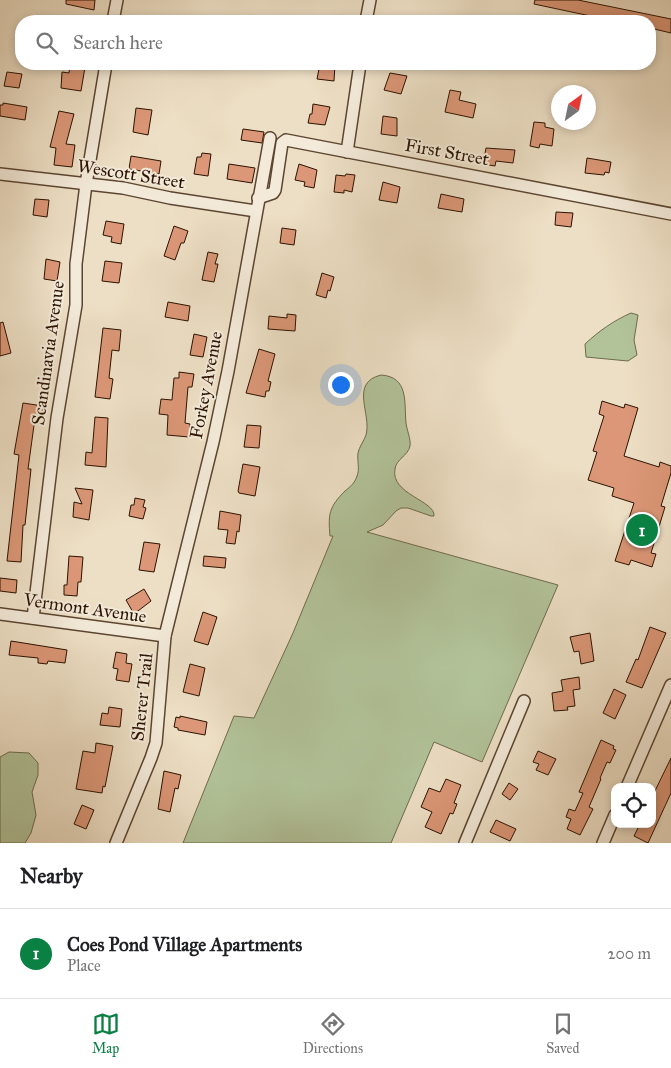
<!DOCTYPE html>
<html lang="en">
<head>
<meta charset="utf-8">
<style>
	body { margin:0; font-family:"IM FELL Great Primer",serif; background:#f6f6f6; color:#202124 }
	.controls { position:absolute; right:15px; bottom:15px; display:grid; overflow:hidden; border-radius:10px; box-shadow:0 2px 8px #0003 }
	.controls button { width:45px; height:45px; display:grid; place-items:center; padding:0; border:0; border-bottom:1px solid #e0e0e0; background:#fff; color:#202124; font:25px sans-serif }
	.compass { position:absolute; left:551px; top:85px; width:45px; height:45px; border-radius:50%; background:#fff; box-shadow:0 2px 8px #0003; rotate:33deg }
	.you { position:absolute; left:340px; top:384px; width:18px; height:18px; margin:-12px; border:4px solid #fff; border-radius:50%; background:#1a73e8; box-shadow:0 0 0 8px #1a73e833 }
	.badge { display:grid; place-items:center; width:32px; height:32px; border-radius:50%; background:#0b8043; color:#fff; font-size:16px; font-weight:700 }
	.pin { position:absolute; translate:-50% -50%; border:2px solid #fff; box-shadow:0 1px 5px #0006 }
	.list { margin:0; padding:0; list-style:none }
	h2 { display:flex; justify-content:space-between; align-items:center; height:65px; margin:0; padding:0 20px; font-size:21px }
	h2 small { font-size:16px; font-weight:400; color:#757577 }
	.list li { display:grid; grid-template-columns:32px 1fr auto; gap:15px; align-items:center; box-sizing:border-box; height:90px; padding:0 20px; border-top:1px solid #e0e0e0 }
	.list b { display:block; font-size:19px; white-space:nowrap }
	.list p { margin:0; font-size:16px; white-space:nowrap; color:#757577 }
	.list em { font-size:16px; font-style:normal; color:#757577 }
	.icon { flex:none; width:28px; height:28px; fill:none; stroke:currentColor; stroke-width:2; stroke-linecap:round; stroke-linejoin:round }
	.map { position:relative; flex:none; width:671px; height:843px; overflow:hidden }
	.search { position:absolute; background:#fff; box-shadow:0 2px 8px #0003; left:15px; right:15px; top:15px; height:55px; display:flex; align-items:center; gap:12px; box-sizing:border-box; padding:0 18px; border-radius:20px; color:#757577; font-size:19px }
	.sheet { height:155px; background:#fff }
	nav { display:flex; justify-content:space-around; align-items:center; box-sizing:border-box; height:70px; border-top:1px solid #e0e0e0; background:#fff; font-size:14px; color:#757577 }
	nav a { display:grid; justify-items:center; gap:2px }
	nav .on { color:#0b8043 }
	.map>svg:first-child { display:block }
	.green { fill:#b2c39a; stroke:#6e6a4d }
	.building { fill:#db9777; stroke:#2b1200 }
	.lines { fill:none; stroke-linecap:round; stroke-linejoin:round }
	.minor-casing { stroke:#5c4531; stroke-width:14 }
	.minor { stroke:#f3ead9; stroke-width:11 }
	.labels { text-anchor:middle; stroke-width:4; stroke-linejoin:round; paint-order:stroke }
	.street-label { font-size:18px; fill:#2b1200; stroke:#f3ead9 }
</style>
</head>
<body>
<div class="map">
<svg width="671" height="843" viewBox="0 0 671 843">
	<rect width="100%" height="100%" fill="#eddfc5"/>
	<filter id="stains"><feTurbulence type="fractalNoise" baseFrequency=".004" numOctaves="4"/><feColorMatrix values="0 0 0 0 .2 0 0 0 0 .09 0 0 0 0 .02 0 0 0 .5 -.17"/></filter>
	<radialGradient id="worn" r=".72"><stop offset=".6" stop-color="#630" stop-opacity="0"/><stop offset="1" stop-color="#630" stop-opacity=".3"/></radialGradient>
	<!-- green -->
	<g class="green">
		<path d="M631,313L638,315L634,340L637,355L628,361L586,357L585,344C599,331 613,321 631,313Z"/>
		<path d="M381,375C409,377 404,402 406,423C407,431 411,439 410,446C408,456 396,459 395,469C390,494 436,501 434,516H431L408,508H401L396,511L383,525L367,532L558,585L482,762L434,742L391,843H183L234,716L254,718L293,633L333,536H330C328,514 329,507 345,491C350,487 355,483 357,476C360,469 357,461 358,453C359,447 364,441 366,435C372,414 349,383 381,375Z"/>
		<path d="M9,752L29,753L38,763V775L32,792L36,815L31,833L25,843H0V757Z"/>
	</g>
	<!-- building -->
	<g class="building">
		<path d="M66,0H95L94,10L66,4Z"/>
		<path d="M535,0H578L671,19V33L650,28V21H614L534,4Z"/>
		<path d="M320,64H335L334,81L317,79Z"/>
		<path d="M70,65L85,67L81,91L61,88L62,72L69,73Z"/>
		<path d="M7,72L22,74L19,88L4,86Z"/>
		<path d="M390,73L407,76L401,94L384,90Z"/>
		<path d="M450,90L461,92L459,100L476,104L473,118L445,112Z"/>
		<path d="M3,103L27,107L25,120L0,116V105H3Z"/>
		<path d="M313,104L330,107L325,125L308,123L310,114H312Z"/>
		<path d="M136,108L152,110L148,135L133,132Z"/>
		<path d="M59,111L74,114L66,144L75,145L72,167L54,165L56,148L50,147Z"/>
		<path d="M383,116L397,118V136L381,134Z"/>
		<path d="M534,122L545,123V127L554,129L552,146L540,144L539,148L530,146Z"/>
		<path d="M243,129L264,132L262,143L241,140Z"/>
		<path d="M486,148L515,150L513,163L496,161L495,166L483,164Z"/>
		<path d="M202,153L211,154L208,176L194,174L197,157H201Z"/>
		<path d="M131,156L161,161L159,174L129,169Z"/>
		<path d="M587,158L611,162L609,173L605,172L604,175L585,173Z"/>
		<path d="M229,164L255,168L252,183L227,179Z"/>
		<path d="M299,164L317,170L314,188L304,186L305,182L295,180Z"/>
		<path d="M346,174L355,175L352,192L344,190V193L334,192L336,175L345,176Z"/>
		<path d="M383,182L400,187L397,203L379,200Z"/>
		<path d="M441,194L464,199L462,212L438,208Z"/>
		<path d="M35,199L49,200L47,217L33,215Z"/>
		<path d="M556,212L573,213L571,227L555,225Z"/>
		<path d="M106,221L124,224L121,244L111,242L112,237L103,235Z"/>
		<path d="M174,226L188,231L184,243H181L175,260L164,256Z"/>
		<path d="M282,228L296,230L294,245L280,243Z"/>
		<path d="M208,252L218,254L215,264H218L214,282L202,280Z"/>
		<path d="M46,259L60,262L57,281L44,279Z"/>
		<path d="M105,261L122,263L119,283L102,281Z"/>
		<path d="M322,273L334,277L330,291L328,290L326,298L316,295Z"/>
		<path d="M168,302L190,306L188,321L165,317Z"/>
		<path d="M287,314L296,315L295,331L268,329L269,316L287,318Z"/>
		<path d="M3,322L11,353L0,356V323Z"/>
		<path d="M103,328L121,330L119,351L112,350L109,378L113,379L110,399L95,397Z"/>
		<path d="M194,334L207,337L203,357L190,355Z"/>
		<path d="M259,349L275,354L268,381L271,382L269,391H266L265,397L246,393Z"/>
		<path d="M179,372L194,374L192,387H188L185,423L190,424L189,437L167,435L168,415L159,414L161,399L172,400L174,378H179Z"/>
		<path d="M602,401L624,408L625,404L638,408L624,456L659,467L660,462L671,466V473L661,506L665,507L651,553L656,554L652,567L631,560L629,565L615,561L634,503L612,496L614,488L588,480L597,452L593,451L604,416L599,414Z"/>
		<path d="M23,403L43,406L42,418H35L28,469H31L25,525H23L21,562L7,561L19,455L14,454Z"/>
		<path d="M95,417L108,418L106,467L85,465L86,452L92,453Z"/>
		<path d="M247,425L261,426L259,448L244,447Z"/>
		<path d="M243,464L260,467L255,496L239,493L238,491Z"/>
		<path d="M75,488L93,490L89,520L73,517L74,502L82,504Z"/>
		<path d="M135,498L145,500L143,507L146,508L143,519L129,516L131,505H134Z"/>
		<path d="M220,511L241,515L239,532L237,531L235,544L226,543L228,530L218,529Z"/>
		<path d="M144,542L160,544L154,572L139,570Z"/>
		<path d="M69,556L83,557L81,582H78L77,596L64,595V585H67Z"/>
		<path d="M204,556L226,558L225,568L203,566Z"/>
		<path d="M0,578L17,580L16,593L0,591Z"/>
		<path d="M144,589L151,601L134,614L126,600Z"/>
		<path d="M203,612L217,617L208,645L194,641Z"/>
		<path d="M650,627L666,633L642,688L626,682L636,659L638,660Z"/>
		<path d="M590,633L594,661L581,664L579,651L574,652L570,637Z"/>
		<path d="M11,641L67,650L65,663L48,661L47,664L38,663V658L9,655Z"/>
		<path d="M116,652L127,654L126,663L132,664L129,682L116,680L118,669L113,668Z"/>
		<path d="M190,664L205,668L199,696L183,692Z"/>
		<path d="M579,677L580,689L573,690L575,706L567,707L568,710L554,711L552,693L563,691L561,680Z"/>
		<path d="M614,689L626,695L615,719L603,713Z"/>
		<path d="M109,707L122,709L120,727L100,725L102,713L108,714Z"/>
		<path d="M180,716L207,722L205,735L178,730V728L174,727L176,717L180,718Z"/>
		<path d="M601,740L614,746L613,749L616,750L610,763L607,762L600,778L601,779L589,807L593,809L580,835L567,829L571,819L566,817L569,809L575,811L583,793L579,792Z"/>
		<path d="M96,743L113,746L105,787L103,786L102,793L76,789L83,751L95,753Z"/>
		<path d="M538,751L556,759L548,775L536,770L539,764L533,762Z"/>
		<path d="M671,758V793L648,843L634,836L640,824H652V797Z"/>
		<path d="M164,771L181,775L178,789L175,788L170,812L158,809Z"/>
		<path d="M446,779L461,785L454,803L457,804L453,814L450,813L441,834L425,827L432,812L421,807L429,788L440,792Z"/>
		<path d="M509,783L518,789L510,800L502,794Z"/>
		<path d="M82,805L94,810L86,829L74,824Z"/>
		<path d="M496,820L516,829L510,841L490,832Z"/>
	</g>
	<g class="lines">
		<!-- minor casing -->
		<g class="minor-casing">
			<g id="minor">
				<path d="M113,21L117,0"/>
				<path d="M366,21L370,0"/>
				<path d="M347,152L360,64"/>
				<path d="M0,174L123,188L170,198L256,211"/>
				<path d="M258,198L273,193L275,190L282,143L286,140L671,214"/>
				<path d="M0,614L165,636"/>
				<path d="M33,618L57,418L76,305V264L86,184L106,64"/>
				<path d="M627,787L671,685"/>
				<path d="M116,843L151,758L156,743L165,636L213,442L228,371L270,138"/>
				<path d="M465,843L524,701"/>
				<path d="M603,843L615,815"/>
			</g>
		</g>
		<!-- minor -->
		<use href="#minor" class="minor"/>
	</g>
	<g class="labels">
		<!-- street labels -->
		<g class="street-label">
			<text transform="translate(447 152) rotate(10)" y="6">First Street</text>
			<text transform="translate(131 174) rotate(9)" y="6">Wescott Street</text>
			<text transform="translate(48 353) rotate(-82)" y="6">Scandinavia Avenue</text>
			<text transform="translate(206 385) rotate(-79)" y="6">Forkey Avenue</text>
			<text transform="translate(85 608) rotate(8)" y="6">Vermont Avenue</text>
			<text transform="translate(142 697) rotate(-84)" y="6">Sherer Trail</text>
		</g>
	</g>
	<rect width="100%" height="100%" filter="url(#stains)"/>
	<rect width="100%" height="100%" fill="url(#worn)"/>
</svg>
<div class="controls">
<button><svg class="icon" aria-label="locate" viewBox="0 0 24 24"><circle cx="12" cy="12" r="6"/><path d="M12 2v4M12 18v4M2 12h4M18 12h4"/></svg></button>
</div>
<svg class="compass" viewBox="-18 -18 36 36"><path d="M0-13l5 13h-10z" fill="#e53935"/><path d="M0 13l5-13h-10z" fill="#757577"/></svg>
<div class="you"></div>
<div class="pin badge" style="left:642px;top:530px">1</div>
<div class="search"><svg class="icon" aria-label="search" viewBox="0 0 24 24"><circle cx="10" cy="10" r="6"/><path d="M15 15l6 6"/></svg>Search here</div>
</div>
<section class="sheet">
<h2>Nearby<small></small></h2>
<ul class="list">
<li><span class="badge">1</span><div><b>Coes Pond Village Apartments</b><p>Place</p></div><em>200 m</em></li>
</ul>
</section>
<nav>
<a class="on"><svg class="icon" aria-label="map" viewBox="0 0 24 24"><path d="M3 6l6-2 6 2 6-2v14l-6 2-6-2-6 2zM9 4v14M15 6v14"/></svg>Map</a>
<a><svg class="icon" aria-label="directions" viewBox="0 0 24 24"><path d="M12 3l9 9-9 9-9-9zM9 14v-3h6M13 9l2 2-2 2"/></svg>Directions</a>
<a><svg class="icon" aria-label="saved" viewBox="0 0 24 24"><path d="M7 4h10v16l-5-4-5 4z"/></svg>Saved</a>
</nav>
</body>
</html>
